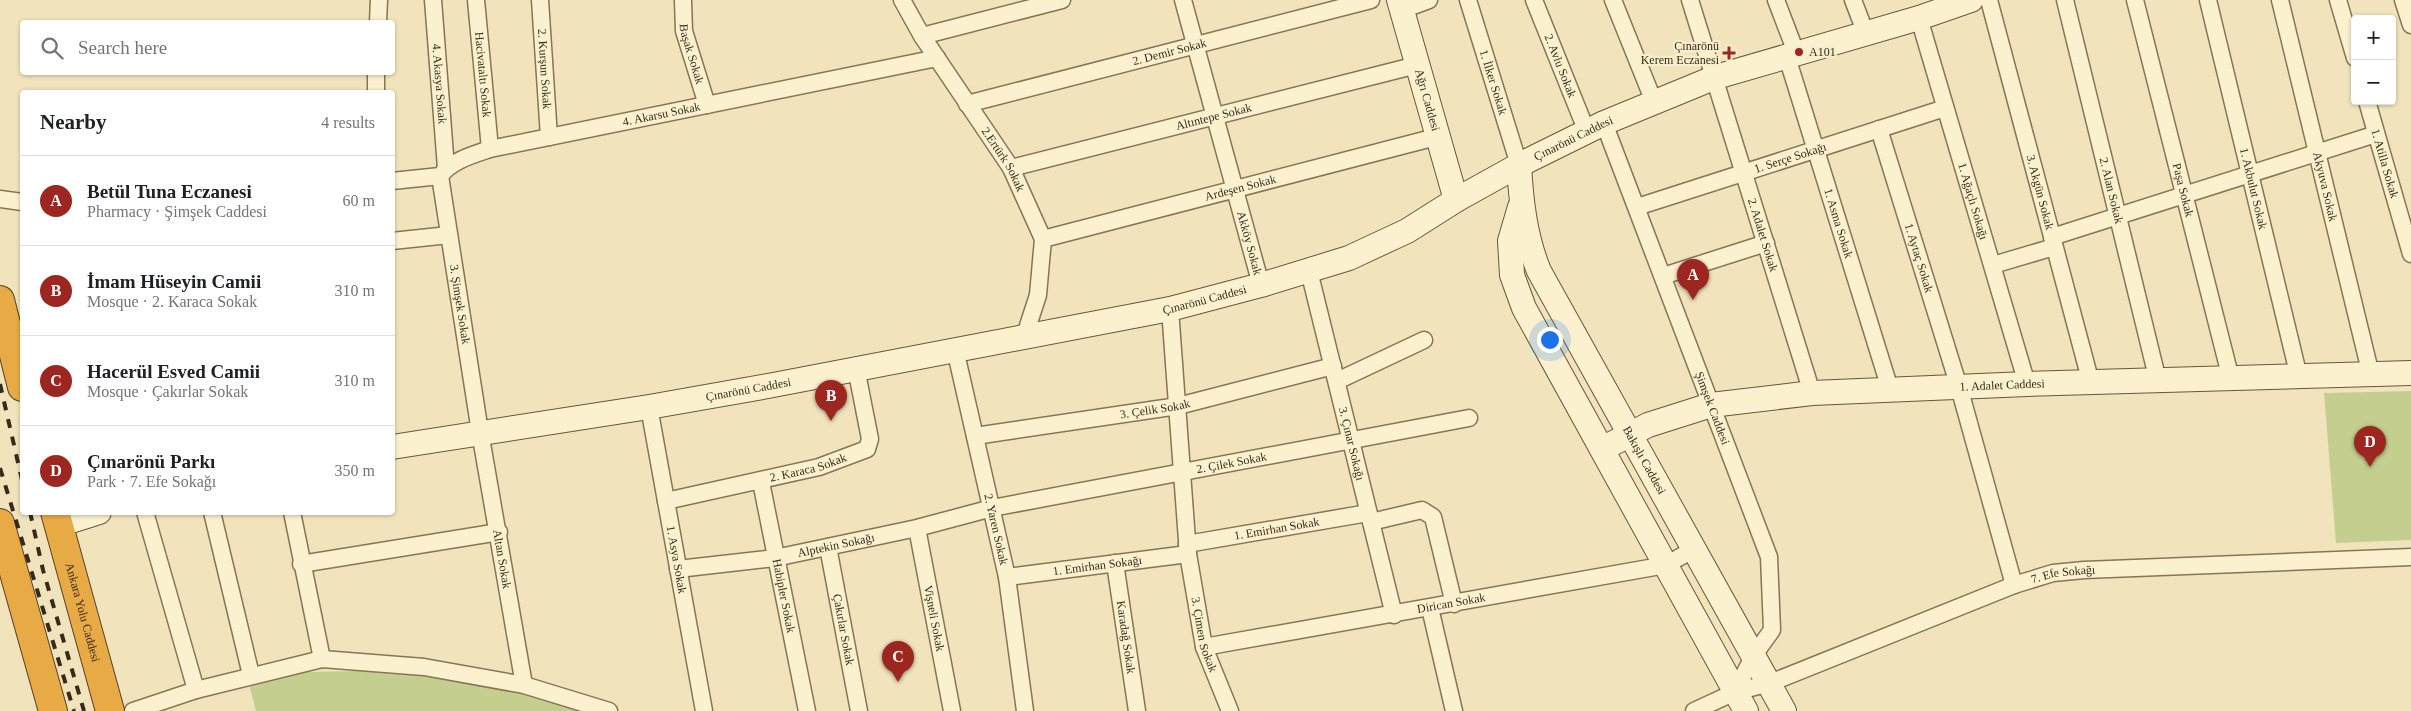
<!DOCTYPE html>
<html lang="en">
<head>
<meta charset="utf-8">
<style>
	body { margin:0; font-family:"Times New Roman",serif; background:#f2f2f2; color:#202124 }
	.controls { position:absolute; right:15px; top:15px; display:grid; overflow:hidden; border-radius:5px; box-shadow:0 1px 4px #0004 }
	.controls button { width:45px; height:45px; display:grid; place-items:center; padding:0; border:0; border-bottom:1px solid #e0e0e0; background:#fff; color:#202124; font:25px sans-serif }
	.you { position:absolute; left:1549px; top:339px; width:18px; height:18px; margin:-12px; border:4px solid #fff; border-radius:50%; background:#1a73e8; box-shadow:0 0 0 8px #1a73e833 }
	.badge { display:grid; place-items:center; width:32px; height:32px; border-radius:50%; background:#9d2720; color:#fff; font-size:16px; font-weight:700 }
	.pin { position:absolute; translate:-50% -41px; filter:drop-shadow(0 1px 2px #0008) }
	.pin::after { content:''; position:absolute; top:26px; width:18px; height:15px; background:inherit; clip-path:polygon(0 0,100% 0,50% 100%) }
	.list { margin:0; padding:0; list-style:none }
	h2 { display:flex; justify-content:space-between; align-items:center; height:65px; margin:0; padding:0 20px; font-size:21px }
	h2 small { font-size:16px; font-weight:400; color:#757577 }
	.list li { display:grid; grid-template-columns:32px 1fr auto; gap:15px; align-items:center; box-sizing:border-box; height:90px; padding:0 20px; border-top:1px solid #e0e0e0 }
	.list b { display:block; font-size:19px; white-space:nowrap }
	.list p { margin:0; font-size:16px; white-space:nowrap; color:#757577 }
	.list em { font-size:16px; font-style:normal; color:#757577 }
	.icon { flex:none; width:28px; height:28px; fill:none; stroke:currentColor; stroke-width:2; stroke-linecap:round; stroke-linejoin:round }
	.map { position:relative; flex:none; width:2411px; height:711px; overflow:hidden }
	.search { position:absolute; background:#fff; box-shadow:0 1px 4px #0004; left:20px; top:20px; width:375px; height:55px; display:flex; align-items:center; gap:12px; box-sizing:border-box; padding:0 18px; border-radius:5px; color:#757577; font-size:19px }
	.panel { position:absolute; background:#fff; box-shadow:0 1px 4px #0004; left:20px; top:90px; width:375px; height:425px; border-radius:5px }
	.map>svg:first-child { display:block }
	.green { fill:#c4cf8f }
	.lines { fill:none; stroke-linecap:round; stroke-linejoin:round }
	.street-casing { stroke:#897454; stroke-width:19 }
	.secondary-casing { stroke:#6b5538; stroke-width:26 }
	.highway-casing { stroke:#564129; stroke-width:30 }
	.street { stroke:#fbf1cf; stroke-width:16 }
	.secondary { stroke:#fbf1cf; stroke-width:24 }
	.highway { stroke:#e8aa44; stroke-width:28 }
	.rail { stroke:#372a1a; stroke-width:4; stroke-dasharray:9 9; stroke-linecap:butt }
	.poi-dot { fill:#9d2720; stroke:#f8eecc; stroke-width:2 }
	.labels { text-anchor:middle; stroke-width:4.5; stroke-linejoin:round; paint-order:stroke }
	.poi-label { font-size:12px; fill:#372a1a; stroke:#f8eecc; text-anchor:end }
	.street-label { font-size:12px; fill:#372a1a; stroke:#f8eecc }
</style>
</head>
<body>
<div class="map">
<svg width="2411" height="711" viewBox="0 0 2411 711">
	<rect width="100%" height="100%" fill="#f1e4bc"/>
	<!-- green -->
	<g class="green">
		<path d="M2411,391V540L2336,543L2324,393Z"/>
		<path d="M356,671L426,675L526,694L584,711H256L249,684L307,672Z"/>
	</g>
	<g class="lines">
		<!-- street casing -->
		<g class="street-casing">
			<g id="street">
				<path id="s1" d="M433,0L446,168"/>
				<path id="s2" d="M476,0L490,149"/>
				<path id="s3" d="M540,0L549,137"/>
				<path id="s4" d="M902,0L922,36L1011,168L1043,239L1038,295L1025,335"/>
				<path id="s5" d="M1183,0L1261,285"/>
				<path id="s6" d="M1468,0L1519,165"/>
				<path id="s7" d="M1534,0L1587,132"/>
				<path d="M1613,0L1654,102"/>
				<path id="s8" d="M1690,0L1812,393"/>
				<path d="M1776,0L1797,55"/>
				<path d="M1853,0L1866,34"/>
				<path id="s9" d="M1989,0L2091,383"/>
				<path id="s10" d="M2065,0L2158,381"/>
				<path id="s11" d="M2135,0L2231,379"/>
				<path id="s12" d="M2208,0L2299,377"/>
				<path id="s13" d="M2280,0L2371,375"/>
				<path d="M2338,0L2355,58"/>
				<path d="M2403,0L2411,25"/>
				<path id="s14" d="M683,1L684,31L707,105"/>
				<path d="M1402,10L1429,0"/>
				<path id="s15" d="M1919,18L2027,384"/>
				<path d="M378,22L379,0"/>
				<path d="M922,36L1062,0"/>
				<path id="s16" d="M1787,57L1890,389"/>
				<path d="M376,92V72"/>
				<path id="s17" d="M2367,101L2411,254"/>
				<path id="s18" d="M967,104L1371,0"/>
				<path id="s19" d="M1604,123L1769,557L1772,630L1754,655L1735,692"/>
				<path id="s20" d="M1879,129L1959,387L2014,585"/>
				<path id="s21" d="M1011,168L1417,65"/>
				<path id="s22" d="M440,176L480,432L524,685"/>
				<path id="s23" d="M392,181L440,176C451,161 472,155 490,149L937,58"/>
				<path d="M0,199L22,202"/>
				<path id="s24" d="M1637,207L1945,108"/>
				<path d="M2052,237L2376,134"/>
				<path id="s25" d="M1043,239L1436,137"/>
				<path d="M392,241L449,235"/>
				<path d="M1993,265L2054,247"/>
				<path id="s26" d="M1309,271L1394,615"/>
				<path d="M1663,276L1766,243"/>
				<path id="s27" d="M1170,309L1188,554L1204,647L1230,711"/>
				<path id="s28" d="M955,349L1007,577L1025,711"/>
				<path d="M1337,381L1424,340"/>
				<path id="s29" d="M649,407L704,711"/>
				<path id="s30" d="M975,436L1178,406L1333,366"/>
				<path id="s31" d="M761,482L807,711"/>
				<path id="s32" d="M666,501L819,467L867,449L870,439L856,368"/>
				<path d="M145,512L196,690"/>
				<path d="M212,512L251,675"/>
				<path d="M292,512L322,659"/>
				<path d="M1371,522L1422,510L1433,517L1454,604"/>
				<path id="s33" d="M917,528L952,711"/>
				<path id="s34" d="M1187,544L1368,513"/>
				<path id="s35" d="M828,547L859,711"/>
				<path id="s36" d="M1115,563L1137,711"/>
				<path d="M301,564L499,532"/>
				<path id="s37" d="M678,569L775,558L917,528L992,508L1469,418"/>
				<path id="s38" d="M1007,577L1188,554"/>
				<path d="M1430,608L1454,711"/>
				<path id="s39" d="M1204,647L1666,565L1694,549"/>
				<path d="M133,711L196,690L322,659L424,667L524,685L609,711"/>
				<path id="s40" d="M1694,711L1735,692L1770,683L2014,585L2053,573L2084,570L2411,557"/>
			</g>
		</g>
		<!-- secondary casing -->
		<g class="secondary-casing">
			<g id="secondary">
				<path id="s41" d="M1399,0L1456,200"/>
				<path id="s42" d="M1519,165C1521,201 1525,237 1539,271L1784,711"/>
				<path d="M1520,207L1510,241L1512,275L1524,308L1746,711"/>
				<path id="s43" d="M392,447L649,407L768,386L1170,309L1261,285L1349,258L1407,231L1456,200L1519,165L1604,123L1716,77L1919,18L1971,0"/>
				<path id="s44" d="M1602,449L1648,425L1711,405L1812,393L2027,384L2411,373"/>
				<path d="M58,525L99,512"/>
			</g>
		</g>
		<!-- highway casing -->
		<g class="highway-casing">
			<g id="highway">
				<path d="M0,300L22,387"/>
				<path id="s45" d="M55,512L110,711"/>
				<path d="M0,523L53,711"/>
			</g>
		</g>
		<!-- street -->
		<use href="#street" class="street"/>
		<!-- secondary -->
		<use href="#secondary" class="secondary"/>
		<!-- highway -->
		<use href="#highway" class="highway"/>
		<!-- rail -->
		<g class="rail">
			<path d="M0,384L22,480"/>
			<path d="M0,468L74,711"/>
			<path d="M30,512L43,570L84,711"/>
		</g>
	</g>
	<!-- markers -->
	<g class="poi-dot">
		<circle cx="1799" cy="52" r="5"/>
		<path d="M1726.5 45.5h5v5h5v5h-5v5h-5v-5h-5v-5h5z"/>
	</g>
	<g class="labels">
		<!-- poi labels -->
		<g class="poi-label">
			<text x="1719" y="50">Çınarönü<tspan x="1719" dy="14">Kerem Eczanesi</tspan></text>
			<text x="1809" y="56" text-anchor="start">A101</text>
		</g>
		<!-- street labels -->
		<g class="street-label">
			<text dy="4" stroke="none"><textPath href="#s18" startOffset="209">2. Demir Sokak</textPath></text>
			<text dy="4" stroke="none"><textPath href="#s14" startOffset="54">Başak Sokak</textPath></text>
			<text dy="4" stroke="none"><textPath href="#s7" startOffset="71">2. Avlu Sokak</textPath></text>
			<text dy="4" stroke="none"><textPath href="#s3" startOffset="69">2. Kurşun Sokak</textPath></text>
			<text dy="4" stroke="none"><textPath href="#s2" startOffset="75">Hacivataltı Sokak</textPath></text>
			<text dy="4" stroke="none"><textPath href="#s6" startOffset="86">1. İlker Sokak</textPath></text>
			<text dy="4" stroke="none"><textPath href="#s1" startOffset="84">4. Akasya Sokak</textPath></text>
			<text dy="4" stroke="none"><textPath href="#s41" startOffset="104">Ağrı Caddesi</textPath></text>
			<text dy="4" stroke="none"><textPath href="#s23" startOffset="281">4. Akarsu Sokak</textPath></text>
			<text dy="4" stroke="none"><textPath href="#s21" startOffset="209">Altıntepe Sokak</textPath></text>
			<text dy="4" stroke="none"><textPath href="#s43" startOffset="1231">Çınarönü Caddesi</textPath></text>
			<text dy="4" stroke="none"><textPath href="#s24" startOffset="161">1. Serçe Sokağı</textPath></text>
			<text dy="4" stroke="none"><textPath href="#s4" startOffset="189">2.Ertürk Sokak</textPath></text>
			<text dy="4" stroke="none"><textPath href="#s17" startOffset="65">1. Atilla Sokak</textPath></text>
			<text dy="4" stroke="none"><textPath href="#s13" startOffset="192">Akyuva Sokak</textPath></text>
			<text dy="4" stroke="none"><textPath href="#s25" startOffset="204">Ardeşen Sokak</textPath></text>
			<text dy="4" stroke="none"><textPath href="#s12" startOffset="194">1. Akbulut Sokak</textPath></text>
			<text dy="4" stroke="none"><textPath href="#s11" startOffset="196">Paşa Sokak</textPath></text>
			<text dy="4" stroke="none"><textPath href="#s10" startOffset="196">2. Alan Sokak</textPath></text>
			<text dy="4" stroke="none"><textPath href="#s9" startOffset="199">3. Akgün Sokak</textPath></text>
			<text dy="4" stroke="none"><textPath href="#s15" startOffset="191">1. Ağaçlı Sokağı</textPath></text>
			<text dy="4" stroke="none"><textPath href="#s16" startOffset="174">1. Asma Sokak</textPath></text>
			<text dy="4" stroke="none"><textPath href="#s8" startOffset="246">2. Adalet Sokak</textPath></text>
			<text dy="4" stroke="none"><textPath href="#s5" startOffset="252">Akköy Sokak</textPath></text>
			<text dy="4" stroke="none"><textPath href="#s20" startOffset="135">1. Aytaç Sokak</textPath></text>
			<text dy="4" stroke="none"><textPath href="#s43" startOffset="826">Çınarönü Caddesi</textPath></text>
			<text dy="4" stroke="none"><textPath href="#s22" startOffset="130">3. Şimşek Sokak</textPath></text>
			<text dy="4" stroke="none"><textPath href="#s44" startOffset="410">1. Adalet Caddesi</textPath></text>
			<text dy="4" stroke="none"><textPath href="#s43" startOffset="361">Çınarönü Caddesi</textPath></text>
			<text dy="4" stroke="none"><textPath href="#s19" startOffset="305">Şimşek Caddesi</textPath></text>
			<text dy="4" stroke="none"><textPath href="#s30" startOffset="182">3. Çelik Sokak</textPath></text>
			<text dy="4" stroke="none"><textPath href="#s26" startOffset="178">3. Çınar Sokağı</textPath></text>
			<text dy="4" stroke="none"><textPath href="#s42" startOffset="325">Bakışlı Caddesi</textPath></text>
			<text dy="4" stroke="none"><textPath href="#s37" startOffset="564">2. Çilek Sokak</textPath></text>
			<text dy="4" stroke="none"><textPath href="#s32" startOffset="146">2. Karaca Sokak</textPath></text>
			<text dy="4" stroke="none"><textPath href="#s34" startOffset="91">1. Emirhan Sokak</textPath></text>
			<text dy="4" stroke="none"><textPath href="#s28" startOffset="185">2. Yaren Sokak</textPath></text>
			<text dy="4" stroke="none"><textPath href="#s37" startOffset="160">Alptekin Sokağı</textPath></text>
			<text dy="4" stroke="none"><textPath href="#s22" startOffset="388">Altan Sokak</textPath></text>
			<text dy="4" stroke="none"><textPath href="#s29" startOffset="155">1. Asya Sokak</textPath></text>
			<text dy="4" stroke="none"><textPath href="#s38" startOffset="91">1. Emirhan Sokağı</textPath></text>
			<text dy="4" stroke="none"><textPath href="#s40" startOffset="395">7. Efe Sokağı</textPath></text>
			<text dy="4" stroke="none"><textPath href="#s31" startOffset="116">Habipler Sokak</textPath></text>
			<text dy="4" stroke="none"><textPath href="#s39" startOffset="251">Dirican Sokak</textPath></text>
			<text dy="4" stroke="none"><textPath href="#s45" startOffset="104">Ankara Yolu Caddesi</textPath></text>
			<text dy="4" stroke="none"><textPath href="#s33" startOffset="92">Vişneli Sokak</textPath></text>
			<text dy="4" stroke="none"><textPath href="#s35" startOffset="84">Çakırlar Sokak</textPath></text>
			<text dy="4" stroke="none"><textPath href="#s27" startOffset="328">3. Çimen Sokak</textPath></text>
			<text dy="4" stroke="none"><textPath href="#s36" startOffset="75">Karadağ Sokak</textPath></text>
		</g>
	</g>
</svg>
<div class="controls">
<button>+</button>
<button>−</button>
</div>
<div class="you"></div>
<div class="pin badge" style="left:1693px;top:300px">A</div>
<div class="pin badge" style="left:831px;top:421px">B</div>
<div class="pin badge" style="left:898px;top:682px">C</div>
<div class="pin badge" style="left:2370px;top:467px">D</div>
<div class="search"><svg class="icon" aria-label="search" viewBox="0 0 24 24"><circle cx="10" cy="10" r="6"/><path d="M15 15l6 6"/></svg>Search here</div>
<section class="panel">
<h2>Nearby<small>4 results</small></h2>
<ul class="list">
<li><span class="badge">A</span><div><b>Betül Tuna Eczanesi</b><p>Pharmacy · Şimşek Caddesi</p></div><em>60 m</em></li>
<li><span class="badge">B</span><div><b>İmam Hüseyin Camii</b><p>Mosque · 2. Karaca Sokak</p></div><em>310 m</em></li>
<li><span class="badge">C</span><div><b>Hacerül Esved Camii</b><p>Mosque · Çakırlar Sokak</p></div><em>310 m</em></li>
<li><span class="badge">D</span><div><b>Çınarönü Parkı</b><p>Park · 7. Efe Sokağı</p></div><em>350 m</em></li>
</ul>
</section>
</div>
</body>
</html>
